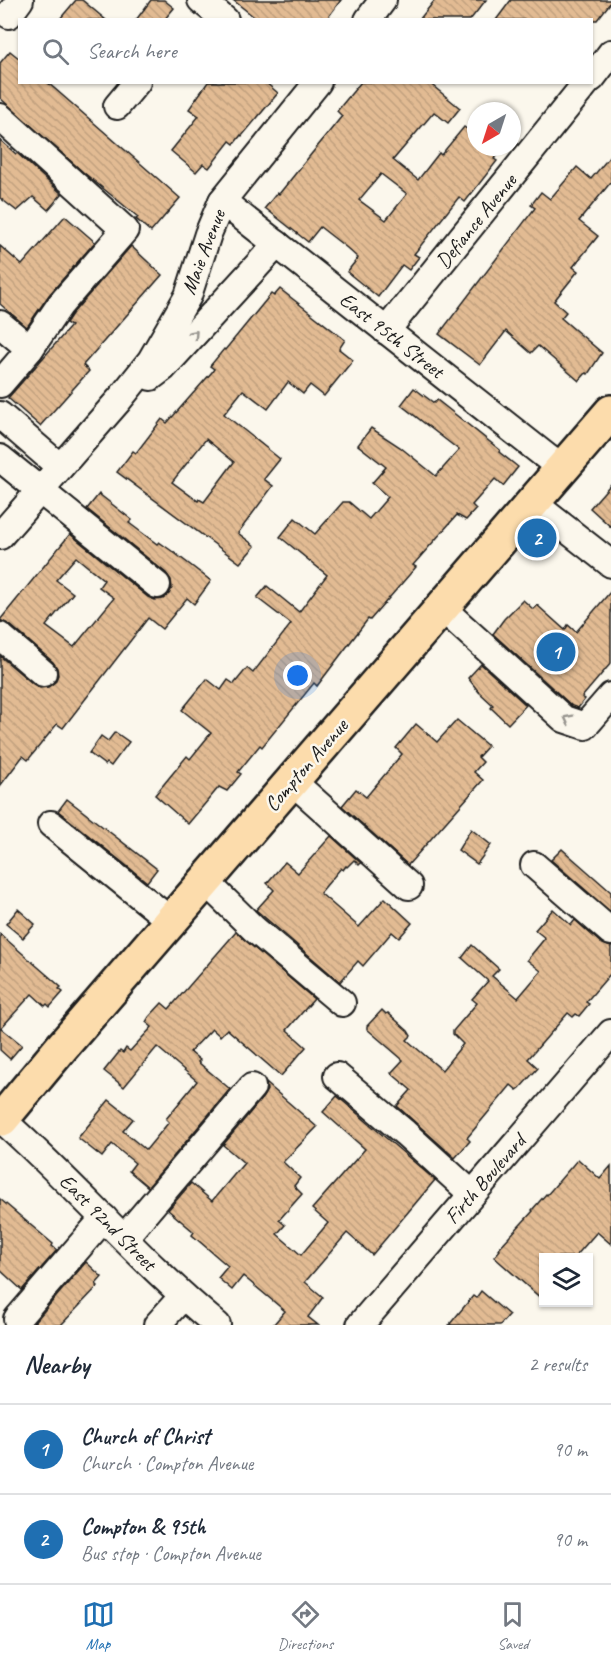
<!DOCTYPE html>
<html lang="en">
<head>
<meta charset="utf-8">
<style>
	body { margin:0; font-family:Caveat,sans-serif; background:#f2f2f3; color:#1f2937 }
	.controls { position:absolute; right:18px; bottom:18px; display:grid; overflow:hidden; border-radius:0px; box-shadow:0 2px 4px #0004 }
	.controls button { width:54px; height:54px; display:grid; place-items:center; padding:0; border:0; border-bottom:2px solid #e0e1e3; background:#fff; color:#1f2937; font:30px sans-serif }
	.compass { position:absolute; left:467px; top:102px; width:54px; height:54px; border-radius:50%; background:#fff; box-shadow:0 2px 4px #0004; rotate:219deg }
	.you { position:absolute; left:298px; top:676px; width:21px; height:21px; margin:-15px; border:4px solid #fff; border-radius:50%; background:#1a73e8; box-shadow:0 0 0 9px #1a73e833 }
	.badge { display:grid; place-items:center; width:39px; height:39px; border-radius:50%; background:#1f6fb2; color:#fff; font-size:20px; font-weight:700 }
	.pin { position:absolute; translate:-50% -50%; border:3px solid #fff; box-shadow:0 2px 6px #0006 }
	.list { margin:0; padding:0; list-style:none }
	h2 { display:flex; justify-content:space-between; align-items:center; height:78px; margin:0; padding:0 24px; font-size:26px }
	h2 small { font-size:20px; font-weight:400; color:#747a83 }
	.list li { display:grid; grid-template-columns:39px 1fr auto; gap:18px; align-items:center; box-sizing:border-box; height:90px; padding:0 24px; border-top:2px solid #e0e1e3 }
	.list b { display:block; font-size:22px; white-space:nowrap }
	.list p { margin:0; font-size:20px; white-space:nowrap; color:#747a83 }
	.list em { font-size:20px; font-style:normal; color:#747a83 }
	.icon { flex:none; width:33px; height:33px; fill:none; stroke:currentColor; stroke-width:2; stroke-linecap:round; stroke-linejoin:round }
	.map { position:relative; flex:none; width:611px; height:1325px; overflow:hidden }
	.search { position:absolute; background:#fff; box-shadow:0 2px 4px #0004; left:18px; right:18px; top:18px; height:66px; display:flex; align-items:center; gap:15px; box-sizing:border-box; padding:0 21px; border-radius:0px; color:#747a83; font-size:22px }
	.sheet { height:258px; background:#fff }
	nav { display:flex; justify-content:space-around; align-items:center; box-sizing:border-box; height:84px; border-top:2px solid #e0e1e3; background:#fff; font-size:16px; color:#747a83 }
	nav a { display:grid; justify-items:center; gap:3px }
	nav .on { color:#1f6fb2 }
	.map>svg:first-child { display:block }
	.building { fill:url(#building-back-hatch); stroke:#1c1c1c; stroke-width:1.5; fill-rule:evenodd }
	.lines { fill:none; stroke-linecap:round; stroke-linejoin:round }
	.minor-casing { stroke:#1c1c1c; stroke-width:30 }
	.major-casing { stroke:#1c1c1c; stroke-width:38 }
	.minor { stroke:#fbf7ec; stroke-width:26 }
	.major { stroke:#fcdcac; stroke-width:33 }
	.oneway { stroke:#97948e }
	.labels { text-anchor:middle; stroke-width:5; stroke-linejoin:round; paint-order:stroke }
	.street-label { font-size:21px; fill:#1c1c1c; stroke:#fbf7ec }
</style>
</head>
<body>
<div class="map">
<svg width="611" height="1325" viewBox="0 0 611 1325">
	<defs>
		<pattern id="building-back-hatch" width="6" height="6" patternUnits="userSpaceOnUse" patternTransform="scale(1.5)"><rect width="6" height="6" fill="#e2bb93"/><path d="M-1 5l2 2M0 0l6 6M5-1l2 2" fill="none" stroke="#c1a07e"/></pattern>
	</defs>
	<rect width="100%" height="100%" fill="#fbf7ec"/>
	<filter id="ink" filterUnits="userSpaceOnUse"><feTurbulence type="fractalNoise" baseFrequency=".0167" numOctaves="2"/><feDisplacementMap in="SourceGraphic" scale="12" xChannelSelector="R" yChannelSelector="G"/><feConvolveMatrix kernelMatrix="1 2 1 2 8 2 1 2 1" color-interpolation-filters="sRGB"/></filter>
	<g filter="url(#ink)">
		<!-- building -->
		<g class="building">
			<path d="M76,0H82L106,20H59Z"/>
			<path d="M151,0H164L174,8L164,20H136Z"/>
			<path d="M233,0H341L326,20H258Z"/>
			<path d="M435,0H486L470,20H419Z"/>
			<path d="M511,0H611V2L597,20H496Z"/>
			<path d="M10,51L20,59V82H47L180,198L151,232L136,219L138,217L83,172L0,98V63Z"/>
			<path d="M208,82H265L278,93L242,136L241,135L234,144L230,141L209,168L203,164L196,172L171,151L199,116L189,109Z"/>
			<path d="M361,82H428L460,108L448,123L434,112L393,160L418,180L439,153L441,155L464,127L476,136V147H489L498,155L494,159L497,161L465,202L459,197L414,254L419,257L409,270L402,265L378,297L347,272L358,258L347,248L320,227L308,242L265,208L277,193L279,194L342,116L337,111ZM381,174L407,194L386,220L359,200Z"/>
			<path d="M0,140L16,154L17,153L62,194L48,210L33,197L17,211L0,198Z"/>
			<path d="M611,155V182L579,221L598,236L573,267L578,271L554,301L566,312L561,318L602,353L588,374L586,373L579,381L538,346L531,353L506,331L480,365L439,334L535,208L531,205L541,192L550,199L577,167L591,179Z"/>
			<path d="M65,216L95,242L49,295L27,327L0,304V246L22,265Z"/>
			<path d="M131,246L162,275L83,365L89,371L40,426L8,398L71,326L66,323L72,314Z"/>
			<path d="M280,289L345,340L339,349L353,360L324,396L310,385L303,394L288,382L268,409L243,390L224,414L280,459L264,479L273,486L238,533L255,546L240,563L117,472L133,451L136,453L162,419L167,423L212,372L214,369L210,366L224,349L225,350L271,294L274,296ZM206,439L234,462L204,502L199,499L198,501L172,482Z"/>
			<path d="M414,388L434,403L437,400L500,450L499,452L518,467L503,486L495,479L472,505L476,509L466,520L457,515L413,565L416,567L370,620L368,619L317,686L314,683L262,747L260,745L238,772L241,774L227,791L219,787L188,824L155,795L187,756L190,759L211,733L182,710L207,679L221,690L228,680L234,684L247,668L253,673L291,624L257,598L267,586L299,612L327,575L280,537L295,518L315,534L343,502H349L369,519L388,497L372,483L386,467L358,445L371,428L400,447L436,476L459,450L401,405Z"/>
			<path d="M611,484V527L590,508Z"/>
			<path d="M99,494L132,520L129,523L157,544L159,542L176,554L211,581L194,604L187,598L162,629L148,618L63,728L57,724L28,760L23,756L0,786V656L33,684L40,688L48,687L55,682L58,675L57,668L53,662L10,625L0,620L70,534L148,597L155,600L163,599L169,594L172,588L171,580L166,573L87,509ZM76,557L104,580L99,587L114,598L74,647L46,626L73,593L56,580Z"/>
			<path d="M611,591V663L582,697L585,699L578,708L572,706L493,634L504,619L523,600L533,609L537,605L565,630L568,625L576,632Z"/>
			<path d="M481,664L526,705L508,724L491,708L493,705L479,692L468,678Z"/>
			<path d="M457,720L488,746L478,757L483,762L474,772L483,780L408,865L342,806L356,789L366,797L402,754L396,748L416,724L437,742Z"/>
			<path d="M115,732L129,742L111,766L107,763L105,765L89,753L101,736L108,741Z"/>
			<path d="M67,799L157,869L147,882L58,811Z"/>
			<path d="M471,829L491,845L477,864L458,850Z"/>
			<path d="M331,836L361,863L359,865L354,860L347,867L346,866L343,870L341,868L320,893L359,927L385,898L412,923L399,938L392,932L363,966L358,961L340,982L256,910L274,890L267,883L285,862L298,873Z"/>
			<path d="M562,849L611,892V912L551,860Z"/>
			<path d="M18,909L35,924L23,938L6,924Z"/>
			<path d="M553,909L571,925L575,920L601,943L611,947V973L586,1002L589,1004L579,1016L576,1014L573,1017L568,1013L528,1059L538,1068L520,1088L517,1090L511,1085L467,1138L470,1141L455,1158L397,1106L411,1090L391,1073L403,1060L367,1029V1026L382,1010L386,1014L388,1013L408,1031L411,1036L407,1040L442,1070L463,1044L453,1034V1031L477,1003L472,999L488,981L462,958L472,945L499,969L492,976L518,998L541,971L527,960L545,938L535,930Z"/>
			<path d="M236,932L314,999L287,1030L306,1047L281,1076L227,1029L220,1036L212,1029L190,1052L200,1060L198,1062L230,1089L148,1187L129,1171L135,1163L112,1144L102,1157L78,1138L109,1100L133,1119L123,1131L146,1150L169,1122L166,1119L197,1081L157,1047L124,1087L104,1071L120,1051L123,1053L126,1048L130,1051L152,1027L146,1022L149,1017L162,1003L169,1009Z"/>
			<path d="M0,934L61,987L59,989L63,992L50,1007L47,1004L45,1006L32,994L1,1028L22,1045L10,1059L0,1050Z"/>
			<path d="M266,1083L317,1127L283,1162L300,1178L294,1186L302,1194L279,1220L285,1225L277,1234L301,1255L328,1223L312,1209L365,1149L323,1112L337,1096L435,1180L372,1255L347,1233L305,1282L323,1297L308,1317L318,1325H273L285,1311L243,1276L232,1290L218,1278L228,1266L192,1235L194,1232L168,1210L191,1183L212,1201L244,1163L223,1145L263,1097L267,1090Z"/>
			<path d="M578,1159L600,1179L611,1166V1244L597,1232L575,1257H543V1300L494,1257L500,1250L498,1249L533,1211L532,1210L546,1194L547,1195Z"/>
			<path d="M0,1199L53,1244L52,1246L57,1250L22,1290L0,1270Z"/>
			<path d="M86,1262L102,1277L96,1284L98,1286L61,1325H32Z"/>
			<path d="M481,1291L509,1315L500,1325H449L473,1296L476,1298Z"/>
		</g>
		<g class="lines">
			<!-- minor casing -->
			<g class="minor-casing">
				<g id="minor">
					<path d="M201,0L225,20"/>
					<path d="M9,15L20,0"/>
					<path d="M368,20L383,0"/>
					<path d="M592,78L611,53"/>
					<path d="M117,106L137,82"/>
					<path d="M0,117L125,230L60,305L30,349"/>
					<path d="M222,201L562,469"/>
					<path d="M0,324L30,349L0,384"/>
					<path d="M386,331L587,82"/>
					<path d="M151,377L163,368L277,244"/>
					<path d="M0,415L60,467"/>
					<path d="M0,458L157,585"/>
					<path d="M533,503L611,564"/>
					<path d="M0,536L119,400L151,360L188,296L208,234L222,201L318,82"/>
					<path d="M442,608L564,719L585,726L611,696"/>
					<path d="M0,636L43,673"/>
					<path d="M292,781L409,886"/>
					<path d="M51,824L171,921"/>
					<path d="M534,865L611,932"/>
					<path d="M205,881L254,929L342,1003"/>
					<path d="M337,1076L405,1133L472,1194"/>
					<path d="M0,1118C75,1184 140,1261 217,1325"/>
					<path d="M124,1238L252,1087"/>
					<path d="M17,1319L104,1218"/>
					<path d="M157,1325L183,1296"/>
					<path d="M360,1325L611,1033"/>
				</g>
			</g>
			<!-- major casing -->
			<g class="major-casing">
				<path id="major" d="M2,1119L61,1048L611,412"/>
			</g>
			<!-- minor -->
			<use href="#minor" class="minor"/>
			<!-- major -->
			<use href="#major" class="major"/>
		</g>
		<!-- one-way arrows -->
		<defs><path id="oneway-chevron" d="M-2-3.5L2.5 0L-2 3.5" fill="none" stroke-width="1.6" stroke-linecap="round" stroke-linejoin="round" transform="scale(1.5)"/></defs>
		<g class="oneway">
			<use href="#oneway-chevron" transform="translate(194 334) rotate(-47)"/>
			<use href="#oneway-chevron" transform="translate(568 719) rotate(-153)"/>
		</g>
	</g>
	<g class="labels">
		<!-- street labels -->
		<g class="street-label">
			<text transform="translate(476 221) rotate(-51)" y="7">Defiance Avenue</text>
			<text transform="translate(203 252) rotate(-69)" y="7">Maie Avenue</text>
			<text transform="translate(392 335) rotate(38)" y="7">East 95th Street</text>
			<text transform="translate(306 765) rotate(-49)" y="7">Compton Avenue</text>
			<text transform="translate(485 1179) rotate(-49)" y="7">Firth Boulevard</text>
			<text transform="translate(108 1222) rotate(45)" y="7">East 92nd Street</text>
		</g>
	</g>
</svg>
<div class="controls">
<button><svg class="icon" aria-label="layers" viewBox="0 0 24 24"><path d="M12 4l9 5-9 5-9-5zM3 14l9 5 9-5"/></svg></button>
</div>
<svg class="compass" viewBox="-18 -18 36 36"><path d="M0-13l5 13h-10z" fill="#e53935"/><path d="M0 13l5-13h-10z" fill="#747a83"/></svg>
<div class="you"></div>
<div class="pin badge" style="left:556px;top:652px">1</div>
<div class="pin badge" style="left:537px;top:538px">2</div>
<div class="search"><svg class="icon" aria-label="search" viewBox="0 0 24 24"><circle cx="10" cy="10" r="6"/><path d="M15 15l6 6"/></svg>Search here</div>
</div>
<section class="sheet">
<h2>Nearby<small>2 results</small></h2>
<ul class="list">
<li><span class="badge">1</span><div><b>Church of Christ</b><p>Church · Compton Avenue</p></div><em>90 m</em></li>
<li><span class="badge">2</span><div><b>Compton &amp; 95th</b><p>Bus stop · Compton Avenue</p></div><em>90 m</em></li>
</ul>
</section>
<nav>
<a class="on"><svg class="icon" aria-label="map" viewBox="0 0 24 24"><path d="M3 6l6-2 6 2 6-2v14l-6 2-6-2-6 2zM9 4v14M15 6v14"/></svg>Map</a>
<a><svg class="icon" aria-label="directions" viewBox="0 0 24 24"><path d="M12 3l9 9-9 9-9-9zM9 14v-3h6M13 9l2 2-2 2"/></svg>Directions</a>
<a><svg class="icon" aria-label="saved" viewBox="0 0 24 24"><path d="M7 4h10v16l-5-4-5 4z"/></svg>Saved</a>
</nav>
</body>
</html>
